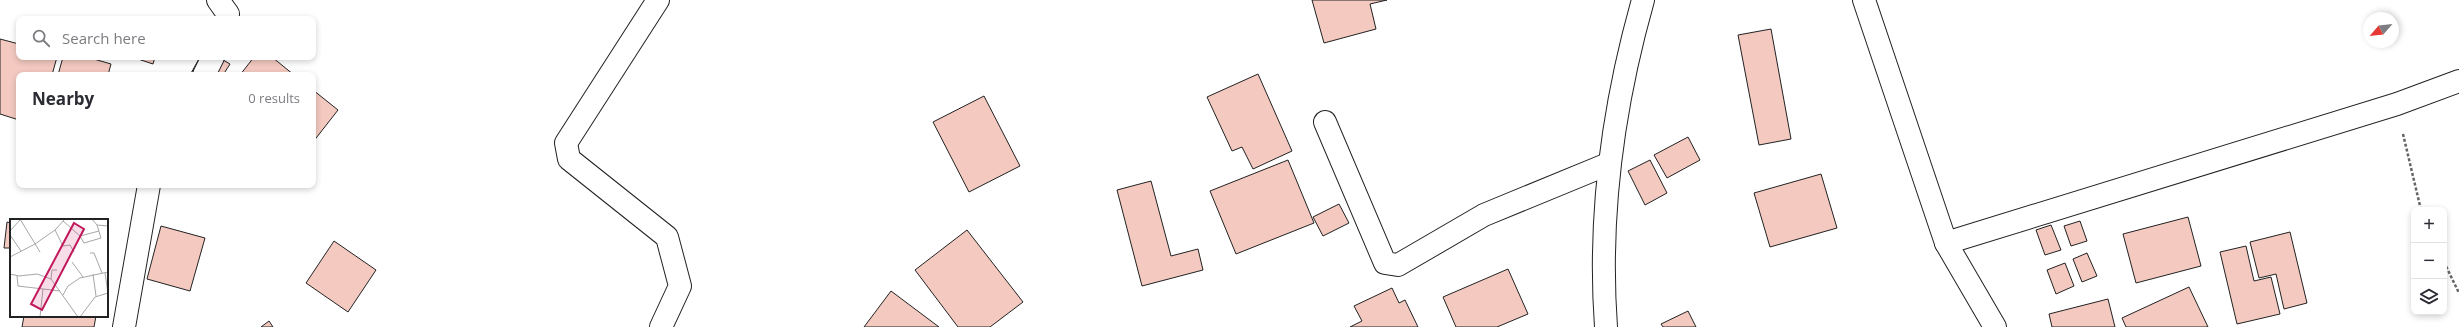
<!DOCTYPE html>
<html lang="en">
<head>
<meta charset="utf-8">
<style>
	body { margin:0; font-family:"Open Sans",sans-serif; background:#f2f2f3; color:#2b2b33 }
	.controls { position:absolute; right:12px; bottom:12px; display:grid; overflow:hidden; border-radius:8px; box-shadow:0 2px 6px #0003 }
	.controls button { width:36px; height:36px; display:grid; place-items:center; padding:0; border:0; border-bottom:1px solid #e1e1e2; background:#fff; color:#2b2b33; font:20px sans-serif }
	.compass { position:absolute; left:2363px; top:12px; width:36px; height:36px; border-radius:50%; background:#fff; box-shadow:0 2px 6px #0003; rotate:242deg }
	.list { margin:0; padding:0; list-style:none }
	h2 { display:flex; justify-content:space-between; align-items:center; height:52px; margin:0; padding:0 16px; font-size:17px }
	h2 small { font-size:13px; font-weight:400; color:#7c7c81 }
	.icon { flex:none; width:22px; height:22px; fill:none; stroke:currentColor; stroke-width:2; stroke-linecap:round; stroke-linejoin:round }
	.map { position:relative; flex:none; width:2459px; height:327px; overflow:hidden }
	.search { position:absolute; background:#fff; box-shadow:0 2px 6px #0003; left:16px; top:16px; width:300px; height:44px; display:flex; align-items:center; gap:10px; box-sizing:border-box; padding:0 14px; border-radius:8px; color:#7c7c81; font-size:15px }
	.panel { position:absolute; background:#fff; box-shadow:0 2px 6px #0003; left:16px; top:72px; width:300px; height:116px; border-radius:8px }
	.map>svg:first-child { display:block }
	.building { fill:#f3c9c0; stroke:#222 }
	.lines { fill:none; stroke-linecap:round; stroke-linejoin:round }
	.minor-casing { stroke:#222; stroke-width:24 }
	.tertiary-casing { stroke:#222; stroke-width:24 }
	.path { stroke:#646464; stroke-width:2.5; stroke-dasharray:3 2; stroke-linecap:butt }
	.minor { stroke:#fff; stroke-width:22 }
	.tertiary { stroke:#fff; stroke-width:22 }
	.inset-road { fill:none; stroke:#a7a7a7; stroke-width:1 }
	.view { fill:#c2185b; fill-opacity:0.15; stroke:#c2185b; stroke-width:2 }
	.inset-edge { fill:none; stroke:#222; stroke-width:2 }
</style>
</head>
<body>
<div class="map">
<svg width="2459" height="327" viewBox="0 0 2459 327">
	<rect width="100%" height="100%" fill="#fff"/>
	<!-- building -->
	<g class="building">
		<path d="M1312,0H1387L1370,4L1376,29L1324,43Z"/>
		<path d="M1771,29L1791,139L1759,145L1738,35Z"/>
		<path d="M0,39L19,44V57H57L52,75H19V120L0,114Z"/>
		<path d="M63,57H87L111,64L108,75H58Z"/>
		<path d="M132,57H155L153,64Z"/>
		<path d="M200,57H218L230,64L223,75H190Z"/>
		<path d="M254,57H272L294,75H240Z"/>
		<path d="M1258,74L1292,151L1253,169L1242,147L1232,151L1207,97Z"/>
		<path d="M313,90L338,110L313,142Z"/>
		<path d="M984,96L1020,166L969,192L933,122Z"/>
		<path d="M1688,137L1700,160L1667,178L1654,155Z"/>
		<path d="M1288,160L1314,223L1236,254L1210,191Z"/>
		<path d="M1650,160L1667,193L1645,205L1628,171Z"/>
		<path d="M1821,174L1837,228L1770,247L1754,193Z"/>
		<path d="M1151,181L1171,256L1198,249L1203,270L1142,286L1117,190Z"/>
		<path d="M1339,204L1349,223L1323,236L1313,217Z"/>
		<path d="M2188,217L2201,266L2136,283L2123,234Z"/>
		<path d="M2080,221L2087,241L2071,246L2064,226Z"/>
		<path d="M7,222L11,223V248H4Z"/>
		<path d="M2051,225L2061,250L2045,255L2036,230Z"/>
		<path d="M161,226L205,238L190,291L147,279Z"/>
		<path d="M967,230L1023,302L990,327H958L915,270Z"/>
		<path d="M2290,232L2307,303L2284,309L2276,274L2259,278L2250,242Z"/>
		<path d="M334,241L376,270L348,312L306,283Z"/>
		<path d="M2246,246L2254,281L2271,277L2280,314L2237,324L2220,252Z"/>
		<path d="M2087,253L2097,276L2082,282L2073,259Z"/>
		<path d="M2065,263L2074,286L2056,294L2047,270Z"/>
		<path d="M1508,269L1528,314L1497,327H1456L1443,297Z"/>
		<path d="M2189,287L2208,327H2126L2122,318Z"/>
		<path d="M1392,288L1399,303L1405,300L1418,327H1350L1362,321L1354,306Z"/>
		<path d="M891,291L939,327H864Z"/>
		<path d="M2108,299L2115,327H2052L2049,314Z"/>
		<path d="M1688,311L1696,327H1663L1661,324Z"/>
		<path d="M24,316H96L94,327H22Z"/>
		<path d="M269,321L273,327H261Z"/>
	</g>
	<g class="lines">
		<!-- minor casing -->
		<g class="minor-casing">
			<g id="minor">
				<path d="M218,0L228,14L227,19"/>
				<path d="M658,0L566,143L569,159L667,237L680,286L661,327"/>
				<path d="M1864,0L1946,243L1995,327"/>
				<path d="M204,75L213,57"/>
				<path d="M1325,122L1385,263L1398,265L1484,215L1608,164"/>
				<path d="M1946,243L2397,104L2459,81"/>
				<path d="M124,327L149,185"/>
			</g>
		</g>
		<!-- tertiary casing -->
		<g class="tertiary-casing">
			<path id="tertiary" d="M1606,327C1598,217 1613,106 1643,0"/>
		</g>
		<!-- path -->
		<g class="path">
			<path d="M2403,134L2421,210"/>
			<path d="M2444,262L2459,293"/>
		</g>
		<!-- minor -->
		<use href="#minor" class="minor"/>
		<!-- tertiary -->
		<use href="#tertiary" class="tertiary"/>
	</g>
	<!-- overview -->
	<g transform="translate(10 219)">
		<rect width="98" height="98" fill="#fff"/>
		<path class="inset-road" d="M10,0L30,33M82,0L87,6L98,7M53,2L70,17L89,12M45,11L53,27L60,26L64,33M0,12L10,1M0,16L11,32M70,17L74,24L91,19L87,6M80,34H84L92,54M0,38L25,25L45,11L55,0M62,43L73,58M95,54L98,74M0,55L9,57L27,55L41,60L68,98M83,55L86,77M7,57L8,67L50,72M41,60L42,51H47M53,76L58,67L70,59L98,53M30,98L33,70M70,98L85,78L98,74"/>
		<path class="view" d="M64,4L74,10L32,91L21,85Z"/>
		<rect width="98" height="98" class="inset-edge"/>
	</g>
</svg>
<div class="controls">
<button>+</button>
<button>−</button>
<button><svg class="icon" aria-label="layers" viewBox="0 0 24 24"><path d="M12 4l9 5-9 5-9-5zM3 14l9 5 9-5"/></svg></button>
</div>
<svg class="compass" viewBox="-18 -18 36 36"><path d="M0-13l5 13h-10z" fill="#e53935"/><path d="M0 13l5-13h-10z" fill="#7c7c81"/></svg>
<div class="search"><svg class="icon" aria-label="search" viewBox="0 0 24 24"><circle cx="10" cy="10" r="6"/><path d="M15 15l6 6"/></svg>Search here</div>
<section class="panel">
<h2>Nearby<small>0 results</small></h2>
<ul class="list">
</ul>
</section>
</div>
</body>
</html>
